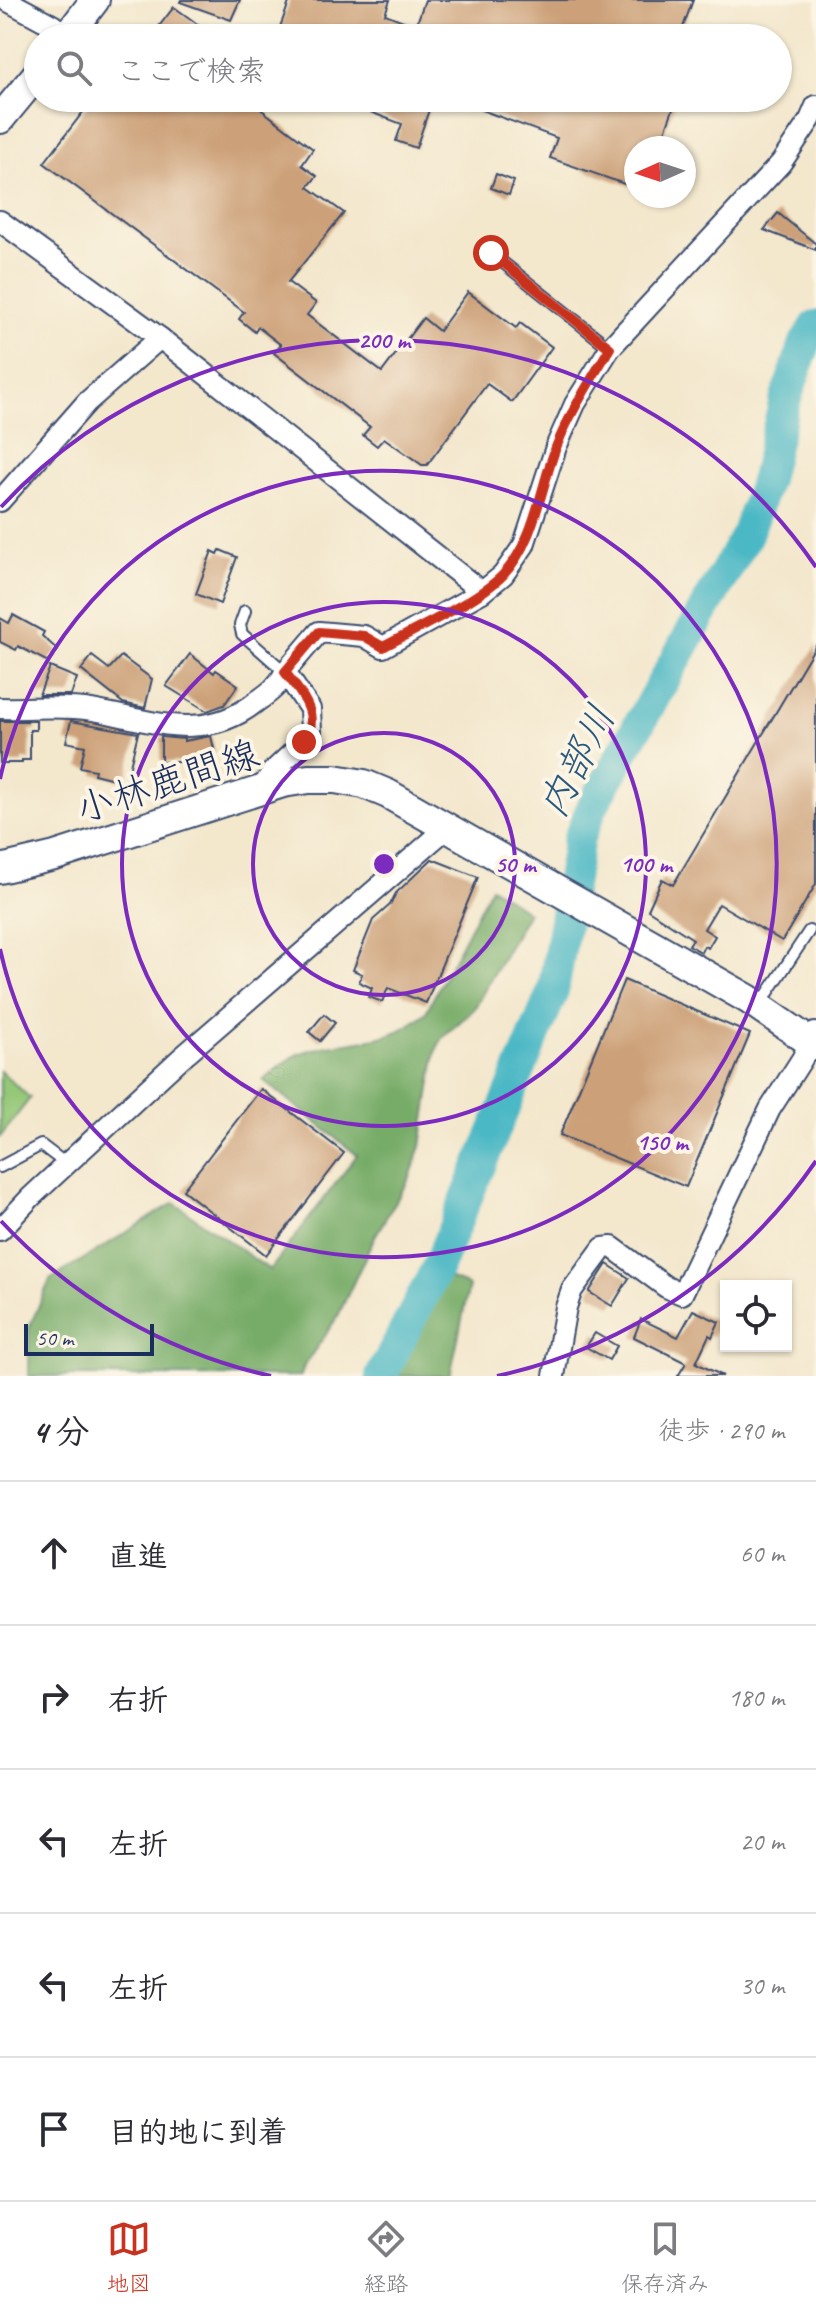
<!DOCTYPE html>
<html lang="ja">
<head>
<meta charset="utf-8">
<style>
	body { margin:0; font-family:Caveat,"Klee One",sans-serif; background:#f7f7f7; color:#2b2b33 }
	.controls { position:absolute; right:24px; bottom:24px; display:grid; overflow:hidden; border-radius:0px; box-shadow:0 2px 6px #0004 }
	.controls button { width:72px; height:72px; display:grid; place-items:center; padding:0; border:0; border-bottom:2px solid #e1e1e2; background:#fff; color:#2b2b33; font:40px sans-serif }
	.compass { position:absolute; left:624px; top:136px; width:72px; height:72px; border-radius:50%; background:#fff; box-shadow:0 2px 6px #0004; rotate:267deg }
	.scale { position:absolute; left:24px; bottom:20px; width:130px; box-sizing:border-box; padding-left:8px; border:4px solid #1b2f5e; border-top:0; font-size:22px; line-height:28px; white-space:nowrap; color:#1b2f5e; -webkit-text-stroke:6px #fcf5e5; paint-order:stroke }
	.stop { position:absolute; width:24px; height:24px; margin:-18px; border:6px solid #c8321e; border-radius:50%; background:#fff }
	.stop.end { background:#c8321e; border-color:#fff; box-shadow:0 2px 8px #0008 }
	.list { margin:0; padding:0; list-style:none }
	h2 { display:flex; justify-content:space-between; align-items:center; height:104px; margin:0; padding:0 32px; font-size:34px }
	h2 small { font-size:26px; font-weight:400; color:#7c7c81 }
	.list li { display:grid; grid-template-columns:52px 1fr auto; gap:24px; align-items:center; box-sizing:border-box; height:144px; padding:0 32px; border-top:2px solid #e1e1e2 }
	.list b { display:block; font-size:30px; white-space:nowrap }
	.list em { font-size:26px; font-style:normal; color:#7c7c81 }
	.icon { flex:none; width:44px; height:44px; fill:none; stroke:currentColor; stroke-width:2; stroke-linecap:round; stroke-linejoin:round }
	.map { position:relative; flex:none; width:816px; height:1376px; overflow:hidden }
	.search { position:absolute; background:#fff; box-shadow:0 2px 6px #0004; left:24px; right:24px; top:24px; height:88px; display:flex; align-items:center; gap:20px; box-sizing:border-box; padding:0 28px; border-radius:44px; color:#7c7c81; font-size:30px }
	.sheet { height:824px; background:#fff }
	nav { display:flex; justify-content:space-around; align-items:center; box-sizing:border-box; height:112px; border-top:2px solid #e1e1e2; background:#fff; font-size:22px; color:#7c7c81 }
	nav a { display:grid; justify-items:center; gap:4px }
	nav .on { color:#c8321e }
	.map>svg:first-child { display:block }
	.green { fill:#94c777; stroke:#587b6a; stroke-width:2 }
	.forest { fill:#77ac68; stroke:#496e63; stroke-width:2 }
	.lines { fill:none; stroke-linecap:round; stroke-linejoin:round }
	.river { stroke:#4bb8c5; stroke-width:32 }
	.building { fill:#cca078 }
	.lane-casing { stroke:#3b4b6e; stroke-width:14 }
	.street-casing { stroke:#3b4b6e; stroke-width:24 }
	.secondary-casing { stroke:#3b4b6e; stroke-width:32 }
	.lane { stroke:#fff; stroke-width:10 }
	.street { stroke:#fff; stroke-width:20 }
	.secondary { stroke:#fff; stroke-width:28 }
	.route { stroke:#c8321e; stroke-width:10 }
	.ring { fill:none; stroke:#7b2cbf; stroke-width:4 }
	.labels { text-anchor:middle; stroke-width:8; stroke-linejoin:round; paint-order:stroke }
	.street-label { font-size:38px; fill:#1b2f5e; stroke:#fcf5e5 }
	.water-label { font-size:40px; font-style:italic; fill:#29587d; stroke:#fcf5e5 }
	.centre { fill:#7b2cbf; stroke:#fcf5e5; stroke-width:4 }
	.ring-label { font-size:24px; text-anchor:middle; font-weight:bold; fill:#7b2cbf; stroke:#fcf5e5; stroke-width:8; stroke-linejoin:round; paint-order:stroke }
</style>
</head>
<body>
<div class="map">
<svg width="816" height="1376" viewBox="0 0 816 1376">
	<rect width="100%" height="100%" fill="#fcf5e5"/>
	<filter id="ink" filterUnits="userSpaceOnUse"><feTurbulence type="fractalNoise" baseFrequency=".0125" numOctaves="2"/><feDisplacementMap in="SourceGraphic" scale="16" xChannelSelector="R" yChannelSelector="G"/><feConvolveMatrix kernelMatrix="1 2 1 2 8 2 1 2 1" color-interpolation-filters="sRGB"/></filter>
	<filter id="wash" filterUnits="userSpaceOnUse"><feTurbulence type="fractalNoise" baseFrequency=".006" numOctaves="4" result="noise"/><feDisplacementMap in="SourceGraphic" scale="32" xChannelSelector="R" yChannelSelector="G"/><feGaussianBlur stdDeviation="1.8" result="paint"/><feColorMatrix in="noise" values="0 0 0 0 0 0 0 0 0 0 0 0 0 0 0 0 0 1.4 0 .05"/><feComposite in="paint" operator="in"/></filter>
	<g filter="url(#wash)">
		<rect width="100%" height="100%" fill="#f3e7cc"/>
		<!-- green -->
		<path class="green" d="M0,1071L30,1098L0,1137Z"/>
		<!-- forest -->
		<g class="forest">
			<path d="M491,887L528,912L474,1009L443,1037L436,1050L421,1146L410,1177L374,1238L338,1316L304,1366L301,1376H29V1328L50,1280L174,1203L270,1270L357,1155L263,1080C275,1071 290,1056 304,1052C348,1037 389,1048 426,1012Z"/>
			<path d="M434,1272L469,1286L450,1376H383Z"/>
		</g>
		<g class="lines">
			<!-- river -->
			<path class="river" d="M381,1376L438,1266L553,991L579,838L593,805L747,534L766,479L784,404L805,343L816,326"/>
		</g>
		<g id="blocks">
			<!-- building -->
			<g class="building">
				<path d="M181,0H240L231,20L180,2Z"/>
				<path d="M290,0H390L385,14L416,26L425,0H693L679,38H276Z"/>
				<path d="M174,7L192,20L215,38H150Z"/>
				<path d="M105,98H246L313,149L302,165L317,176L308,187L344,213L288,282L316,303L307,315L382,372L423,318L439,331L468,292L516,328L520,323L552,347L512,402L487,384L427,465H422L384,438L377,446L363,435L370,427L274,353L281,345L258,327L255,332L239,319L244,312L44,163L93,99L100,104Z"/>
				<path d="M341,98H433L416,148L396,141L402,124L341,101Z"/>
				<path d="M449,98H677L659,148H636V169L630,186L550,158L557,138Z"/>
				<path d="M496,174L514,181L509,195L491,188Z"/>
				<path d="M778,213L816,244V250L764,230Z"/>
				<path d="M220,550L237,557L220,604L196,594L212,551L218,554Z"/>
				<path d="M13,615L44,632L42,636L58,650L48,662L18,646L16,650L0,642V618L9,623Z"/>
				<path d="M816,645V884L782,941L719,904L704,929L715,936L708,948L704,946L701,952L689,945L693,939L648,910L662,879L673,885Z"/>
				<path d="M190,654L214,673L216,670L238,685L224,705L207,711L166,686Z"/>
				<path d="M92,656L109,669L121,656L152,679L145,708L123,703L81,670Z"/>
				<path d="M50,667L77,678L71,695H39Z"/>
				<path d="M0,721H36V730H30V760H22V763H0Z"/>
				<path d="M71,721L138,733L126,782L94,774L95,770L80,767L85,746L66,742Z"/>
				<path d="M211,736L215,753L188,762H161V737L184,739V741Z"/>
				<path d="M432,859L478,877L426,1003L388,988L382,1002L369,997L372,988L359,982L362,974L353,970L373,920L390,905L396,893Z"/>
				<path d="M624,980L750,1034L686,1187L560,1135Z"/>
				<path d="M324,1014L335,1023L320,1041L309,1032Z"/>
				<path d="M261,1089L344,1153L266,1255L183,1190Z"/>
				<path d="M607,1264L629,1278L612,1306L589,1292Z"/>
				<path d="M693,1310L719,1322L712,1337L709,1335L696,1363L723,1376H678L686,1363L634,1337L641,1319L678,1337Z"/>
				<path d="M595,1333L617,1346L609,1360L586,1347Z"/>
			</g>
		</g>
	</g>
	<g filter="url(#ink)">
		<use href="#blocks" fill-opacity="0" stroke="#3b4b6e" stroke-width="2"/>
		<g class="lines">
			<!-- lane casing -->
			<g class="lane-casing">
				<g id="lane">
					<path d="M491,253L610,348"/>
					<path d="M245,611L240,625L242,634L285,672"/>
					<path d="M760,1005L809,931"/>
					<path d="M0,1167L41,1145L66,1164"/>
				</g>
			</g>
			<!-- street casing -->
			<g class="street-casing">
				<g id="street">
					<path d="M6,0L69,34"/>
					<path d="M0,221L160,338L482,592L503,575L524,545L556,447L575,404L610,348L781,163L810,120L816,106"/>
					<path d="M0,501L87,402L160,338"/>
					<path d="M285,672L319,632L364,636L383,647L482,592"/>
					<path d="M0,708C30,709 63,705 92,710C151,720 203,744 256,702C269,693 279,686 285,672L310,709L311,731L304,742L272,772L261,790"/>
					<path d="M0,1230L31,1197L181,1058L448,827"/>
					<path d="M554,1376L566,1307L572,1290L603,1248L612,1247L666,1287L682,1294L770,1109L802,1059L815,1033"/>
				</g>
			</g>
			<!-- secondary casing -->
			<g class="secondary-casing">
				<g id="secondary">
					<path d="M66,38L95,0"/>
					<path d="M0,119L38,73"/>
					<path d="M0,869L55,856L283,783L308,779H335L364,784L388,794L748,999L816,1046"/>
				</g>
			</g>
			<!-- lane -->
			<use href="#lane" class="lane"/>
			<!-- street -->
			<use href="#street" class="street"/>
			<!-- secondary -->
			<use href="#secondary" class="secondary"/>
		</g>
	</g>
	<g class="lines" filter="url(#ink)">
		<!-- route -->
		<path class="route" d="M304,742C322,714 301,694 285,672L319,632L364,636L383,647C416,629 479,600 503,575C536,540 540,487 557,445C571,411 591,380 610,348L491,253"/>
	</g>
	<!-- distance rings -->
	<g class="ring">
		<circle cx="384" cy="864" r="131"/>
		<circle cx="384" cy="864" r="262"/>
		<path d="M0 779A393 393 0 1 1 0 949"/>
		<path d="M816 1161A524 524 0 0 1 497 1376M271 1376A524 524 0 0 1 1 1221M1 507A524 524 0 0 1 816 567"/>
	</g>
	<g class="labels">
		<!-- street labels -->
		<g class="street-label">
			<text transform="translate(167 781) rotate(-18)" y="13">小林鹿間線</text>
		</g>
		<!-- water labels -->
		<g class="water-label">
			<text transform="translate(576 761) rotate(-63)" y="14">内部川</text>
		</g>
	</g>
	<circle cx="384" cy="864" r="12" class="centre"/>
	<g class="ring-label">
		<text x="384" y="348">200 m</text>
		<text x="515" y="872">50 m</text>
		<text x="646" y="872">100 m</text>
		<text x="662" y="1150">150 m</text>
	</g>
</svg>
<div class="controls">
<button><svg class="icon" aria-label="locate" viewBox="0 0 24 24"><circle cx="12" cy="12" r="6"/><path d="M12 2v4M12 18v4M2 12h4M18 12h4"/></svg></button>
</div>
<svg class="compass" viewBox="-18 -18 36 36"><path d="M0-13l5 13h-10z" fill="#e53935"/><path d="M0 13l5-13h-10z" fill="#7c7c81"/></svg>
<div class="scale">50 m</div>
<div class="stop" style="left:491px;top:253px"></div>
<div class="stop end" style="left:304px;top:742px"></div>
<div class="search"><svg class="icon" aria-label="search" viewBox="0 0 24 24"><circle cx="10" cy="10" r="6"/><path d="M15 15l6 6"/></svg>ここで検索</div>
</div>
<section class="sheet">
<h2>4 分<small>徒歩 · 290 m</small></h2>
<ul class="list">
<li><svg class="icon" aria-label="ahead" viewBox="0 0 24 24"><path d="M12 20V5M6 11l6-6 6 6"/></svg><div><b>直進</b></div><em>60 m</em></li>
<li><svg class="icon" aria-label="right" viewBox="0 0 24 24"><path d="M7 20v-9h11M14 6l5 5-5 5"/></svg><div><b>右折</b></div><em>180 m</em></li>
<li><svg class="icon" aria-label="left" viewBox="0 0 24 24"><path d="M17 20v-9H6M10 6l-5 5 5 5"/></svg><div><b>左折</b></div><em>20 m</em></li>
<li><svg class="icon" aria-label="left" viewBox="0 0 24 24"><path d="M17 20v-9H6M10 6l-5 5 5 5"/></svg><div><b>左折</b></div><em>30 m</em></li>
<li><svg class="icon" aria-label="arrive" viewBox="0 0 24 24"><path d="M6 21V4h12l-3 4 3 4H6"/></svg><div><b>目的地に到着</b></div></li>
</ul>
</section>
<nav>
<a class="on"><svg class="icon" aria-label="map" viewBox="0 0 24 24"><path d="M3 6l6-2 6 2 6-2v14l-6 2-6-2-6 2zM9 4v14M15 6v14"/></svg>地図</a>
<a><svg class="icon" aria-label="directions" viewBox="0 0 24 24"><path d="M12 3l9 9-9 9-9-9zM9 14v-3h6M13 9l2 2-2 2"/></svg>経路</a>
<a><svg class="icon" aria-label="saved" viewBox="0 0 24 24"><path d="M7 4h10v16l-5-4-5 4z"/></svg>保存済み</a>
</nav>
</body>
</html>
